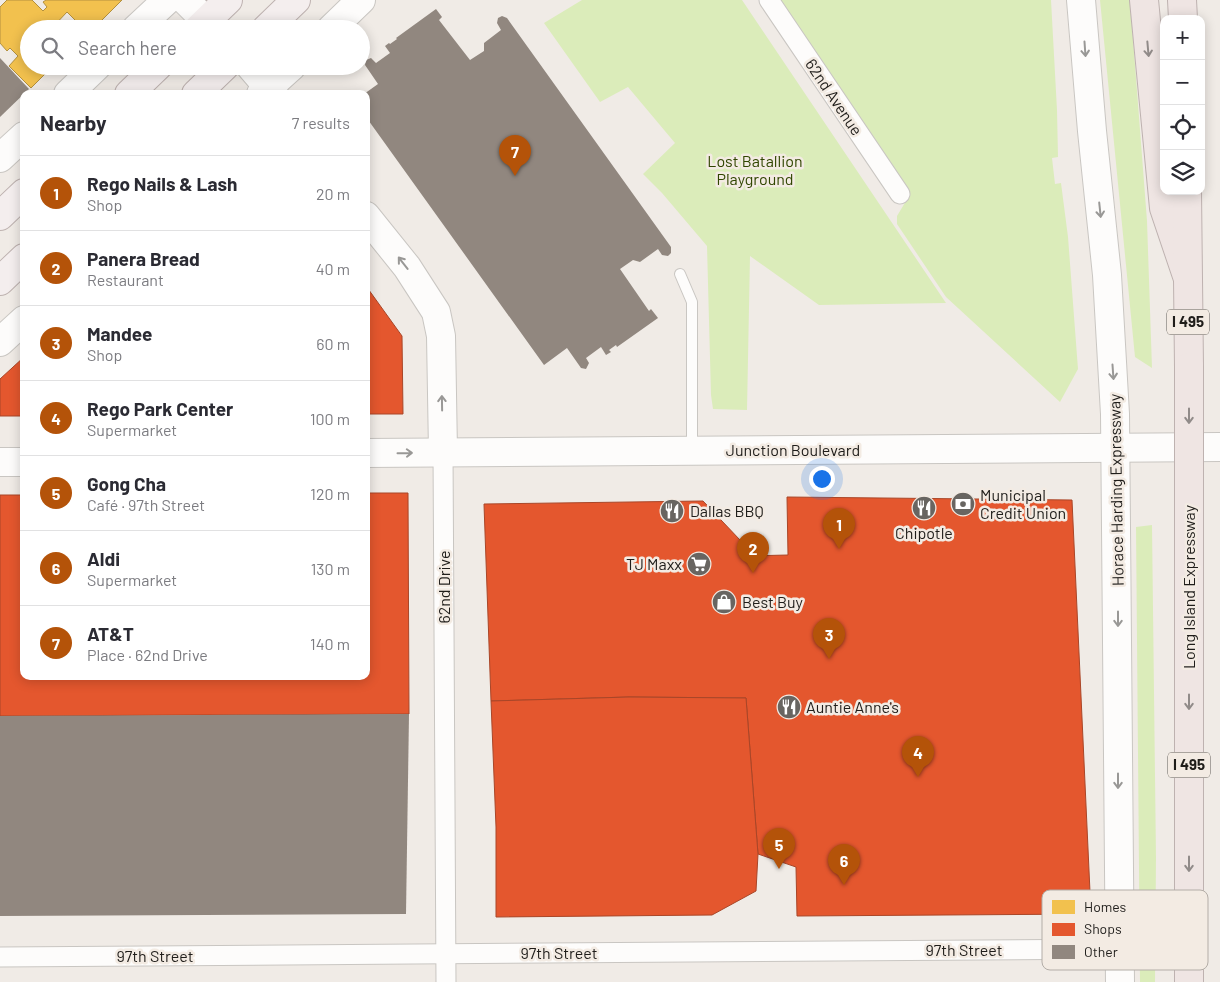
<!DOCTYPE html>
<html lang="en">
<head>
<meta charset="utf-8">
<style>
	body { margin:0; font-family:Barlow,sans-serif; background:#f2f2f3; color:#2b2b33 }
	.controls { position:absolute; right:15px; top:15px; display:grid; overflow:hidden; border-radius:10px; box-shadow:0 2px 12px #0003 }
	.controls button { width:45px; height:45px; display:grid; place-items:center; padding:0; border:0; border-bottom:1px solid #e1e1e2; background:#fff; color:#2b2b33; font:25px sans-serif }
	.you { position:absolute; left:821px; top:478px; width:18px; height:18px; margin:-12px; border:4px solid #fff; border-radius:50%; background:#1a73e8; box-shadow:0 0 0 8px #1a73e833 }
	.badge { display:grid; place-items:center; width:32px; height:32px; border-radius:50%; background:#b45309; color:#fff; font-size:16px; font-weight:700 }
	.pin { position:absolute; translate:-50% -41px; filter:drop-shadow(0 1px 2px #0008) }
	.pin::after { content:''; position:absolute; top:26px; width:18px; height:15px; background:inherit; clip-path:polygon(0 0,100% 0,50% 100%) }
	.list { margin:0; padding:0; list-style:none }
	h2 { display:flex; justify-content:space-between; align-items:center; height:65px; margin:0; padding:0 20px; font-size:21px }
	h2 small { font-size:16px; font-weight:400; color:#7c7c81 }
	.list li { display:grid; grid-template-columns:32px 1fr auto; gap:15px; align-items:center; box-sizing:border-box; height:75px; padding:0 20px; border-top:1px solid #e1e1e2 }
	.list b { display:block; font-size:19px; white-space:nowrap }
	.list p { margin:0; font-size:16px; white-space:nowrap; color:#7c7c81 }
	.list em { font-size:16px; font-style:normal; color:#7c7c81 }
	.icon { flex:none; width:28px; height:28px; fill:none; stroke:currentColor; stroke-width:2; stroke-linecap:round; stroke-linejoin:round }
	.map { position:relative; flex:none; width:1220px; height:982px; overflow:hidden }
	.search { position:absolute; background:#fff; box-shadow:0 2px 12px #0003; left:20px; top:20px; width:350px; height:55px; display:flex; align-items:center; gap:12px; box-sizing:border-box; padding:0 18px; border-radius:28px; color:#7c7c81; font-size:19px }
	.panel { position:absolute; background:#fff; box-shadow:0 2px 12px #0003; left:20px; top:90px; width:350px; height:590px; border-radius:10px }
	.map>svg:first-child { display:block }
	.green { fill:#dbecba }
	.homes { fill:#f2c14e; stroke:#b3903e }
	.shops { fill:#e4572e; stroke:#a94628 }
	.building { fill:#91877f }
	.lines { fill:none; stroke-linecap:round; stroke-linejoin:round }
	.lane-casing { stroke:#c9c6c2; stroke-width:12 }
	.street-casing { stroke:#c9c6c2; stroke-width:21 }
	.secondary-casing { stroke:#c9c6c2; stroke-width:30 }
	.primary-casing { stroke:#beb2b0; stroke-width:30 }
	.highway-casing { stroke:#beb2b0; stroke-width:30 }
	.lane { stroke:#fdfcfb; stroke-width:10 }
	.street { stroke:#fdfcfb; stroke-width:19 }
	.secondary { stroke:#fdfcfb; stroke-width:28 }
	.primary { stroke:#f4eeee; stroke-width:28 }
	.highway { stroke:#efe5e3; stroke-width:28 }
	.highway-bridge-casing { stroke:#beb2b0; stroke-width:30; stroke-linecap:butt }
	.highway-bridge { stroke:#efe5e3; stroke-width:28 }
	.oneway { stroke:#999896 }
	.oneway2 { stroke:#918b89 }
	.labels { text-anchor:middle; stroke-width:5; stroke-linejoin:round; paint-order:stroke }
	.shield { fill:#f3ebe3; stroke:#5f5b56; stroke-width:1 }
	.shield-label { font-size:15px; font-weight:bold; fill:#1f1d1a }
	.street-label { font-size:16px; fill:#1f1d1a; stroke:#f3ebe3 }
	.park-label { font-size:16px; fill:#314601; stroke:#f3ebe3 }
	.poi-label { font-size:16px; fill:#1f1d1a; stroke:#f3ebe3; text-anchor:start }
	.key { fill:#f3ebe3; stroke:#b3ada7; stroke-width:1 }
	.key-label { font-size:14px; fill:#1f1d1a }
</style>
</head>
<body>
<div class="map">
<svg width="1220" height="982" viewBox="0 0 1220 982">
	<rect width="100%" height="100%" fill="#f0ebe6"/>
	<!-- green -->
	<g class="green">
		<path d="M582,0H742L946,303L819,305L750,256L747,410L713,409L711,395L707,246L662,193L643,174L675,143L628,87L600,102L544,23Z"/>
		<path d="M777,0H1051L1057,110L1058,157L1052,158L1055,184L1061,183L1068,237L1078,369L1060,402L946,297L897,224V216L909,196Z"/>
		<path d="M1100,0H1130L1147,221L1152,368L1135,357Z"/>
		<path d="M1152,525L1156,858L1155,982H1140L1136,527Z"/>
	</g>
	<!-- homes -->
	<path class="homes" d="M7,0H32L43,11L47,7L43,2L46,0H122L93,29H81L75,23L77,22L67,12L51,29H29V66H53L31,88L9,66L18,56L10,48L7,51L0,43V7Z"/>
	<!-- shops -->
	<g class="shops">
		<path d="M366,286L402,336L403,414H366Z"/>
		<path d="M24,357V416H0V379Z"/>
		<path d="M366,493H408L409,714L0,716V495H24V676H366Z"/>
		<path d="M787,497L1072,500L1091,914L797,916L796,867L758,854L746,698L629,697L491,701L484,504L703,501L740,540L746,556L788,555Z"/>
		<path d="M629,697L746,698L758,854L756,891L712,915L496,917V827L491,701Z"/>
	</g>
	<!-- building -->
	<g class="building">
		<path d="M436,9L442,17L439,20L470,60L484,51V43L501,30L497,23L498,18L502,16L507,18L671,247V253L668,256L662,255L658,249L640,262L633,260L620,269L649,311L651,309L658,318L617,347L616,345L609,350L611,352L606,355L601,347L586,358L589,363L586,369L581,368L567,348L544,365L366,117V94H364L378,84L365,65L366,60L371,58L376,63L390,53L385,46L389,43L390,44L397,39L396,38Z"/>
		<path d="M0,58L29,89L0,117Z"/>
		<path d="M409,714L406,914L0,916V716Z"/>
	</g>
	<g class="lines">
		<!-- lane casing -->
		<g class="lane-casing">
			<path id="lane" d="M680,274L692,302V450"/>
		</g>
		<!-- street casing -->
		<g class="street-casing">
			<g id="street">
				<path d="M769,0L900,194"/>
				<path d="M443,452L446,982"/>
				<path d="M0,957L1119,949"/>
			</g>
		</g>
		<!-- secondary casing -->
		<g class="secondary-casing">
			<g id="secondary">
				<path d="M185,0L214,29"/>
				<path d="M1081,0L1092,131L1107,275L1115,414L1120,982"/>
				<path d="M136,29L167,0"/>
				<path d="M331,29L361,0"/>
				<path d="M250,66L274,94"/>
				<path d="M68,94L97,66"/>
				<path d="M261,94L292,66"/>
				<path d="M0,158L24,136"/>
				<path d="M366,216L407,267L436,312L441,336L443,452"/>
				<path d="M0,342L24,320"/>
				<path d="M366,453L1220,447"/>
				<path d="M0,462H24"/>
			</g>
		</g>
		<!-- primary casing -->
		<g class="primary-casing">
			<g id="primary">
				<path d="M198,29L228,0"/>
				<path d="M266,29L296,0"/>
				<path d="M129,94L158,66"/>
				<path d="M196,94L225,66"/>
				<path d="M0,216L24,193"/>
				<path d="M0,281L24,258"/>
			</g>
		</g>
		<!-- highway casing -->
		<g class="highway-casing">
			<g id="highway">
				<path d="M1144,0L1164,208L1187,276"/>
				<path d="M1182,0L1183,19"/>
				<path d="M1187,191L1189,367"/>
				<path d="M1189,982V548"/>
			</g>
		</g>
		<!-- lane -->
		<use href="#lane" class="lane"/>
		<!-- street -->
		<use href="#street" class="street"/>
		<!-- secondary -->
		<use href="#secondary" class="secondary"/>
		<!-- primary -->
		<use href="#primary" class="primary"/>
		<!-- highway -->
		<use href="#highway" class="highway"/>
		<!-- highway-bridge casing -->
		<g class="highway-bridge-casing">
			<path id="highway-bridge" d="M1189,367V548"/>
		</g>
		<!-- highway-bridge -->
		<use href="#highway-bridge" class="highway-bridge"/>
	</g>
	<!-- one-way arrows -->
	<defs><path id="oneway-shaft" d="M-6 0H5M1.5-3L5.5 0L1.5 3" fill="none" stroke-width="1.6" stroke-linecap="round" stroke-linejoin="round" transform="scale(1.25)"/></defs>
	<g class="oneway">
		<use href="#oneway-shaft" transform="translate(1085 49) rotate(86)"/>
		<use href="#oneway-shaft" transform="translate(1100 210) rotate(84)"/>
		<use href="#oneway-shaft" transform="translate(403 263) rotate(-128)"/>
		<use href="#oneway-shaft" transform="translate(1113 372) rotate(86)"/>
		<use href="#oneway-shaft" transform="translate(442 403) rotate(-91)"/>
		<use href="#oneway-shaft" transform="translate(405 453) rotate(-1)"/>
		<use href="#oneway-shaft" transform="translate(1118 619) rotate(90)"/>
		<use href="#oneway-shaft" transform="translate(1118 781) rotate(90)"/>
	</g>
	<g class="oneway2">
		<use href="#oneway-shaft" transform="translate(1148 49) rotate(85)"/>
		<use href="#oneway-shaft" transform="translate(1189 416) rotate(90)"/>
		<use href="#oneway-shaft" transform="translate(1189 702) rotate(90)"/>
		<use href="#oneway-shaft" transform="translate(1189 864) rotate(90)"/>
	</g>
	<!-- icons -->
	<defs>
		<g id="bank-disc" transform="scale(1.25)"><circle r="9.5" fill="#686561" stroke="#f3ebe3"/><path d="M-6-4H6V4H-6ZM0-2.3a2.3 2.3 0 1 0 0 4.6a2.3 2.3 0 1 0 0-4.6Z" fill="#fff"/></g>
		<g id="restaurant-disc" transform="scale(1.25)"><circle r="9.5" fill="#686561" stroke="#f3ebe3"/><path d="M-5-6h1v4h1v-4h1v4h1v-4h1v5L-1.5 .5V6h-2V.5L-5-1ZM5-6V6H3V1.5H1.5Q1.5-4 5-6Z" fill="#fff"/></g>
		<g id="supermarket-disc" transform="scale(1.25)"><circle r="9.5" fill="#686561" stroke="#f3ebe3"/><path d="M-6-5.5h2.5l.6 2H6L4.5 2H-2.5L-4.4-4H-6ZM-1.5 3.2a1.3 1.3 0 1 0 .1 0ZM3 3.2a1.3 1.3 0 1 0 .1 0Z" fill="#fff"/></g>
		<g id="shop-disc" transform="scale(1.25)"><circle r="9.5" fill="#686561" stroke="#f3ebe3"/><path d="M-5-2.5h2.3a2.7 3.5 0 0 1 5.4 0H5L5.5 6h-11ZM-1.5-2.5h3a1.5 2.3 0 0 0-3 0Z" fill="#fff"/></g>
	</defs>
	<g fill-rule="evenodd">
		<use href="#bank-disc" x="963" y="504"/>
		<use href="#restaurant-disc" x="924" y="508"/>
		<use href="#restaurant-disc" x="672" y="511"/>
		<use href="#supermarket-disc" x="699" y="564"/>
		<use href="#shop-disc" x="724" y="602"/>
		<use href="#restaurant-disc" x="789" y="707"/>
	</g>
	<g class="labels">
		<!-- shield labels -->
		<g class="shield">
			<rect x="1167" y="309.5" width="42" height="25" rx="4"/>
			<rect x="1168" y="752.5" width="42" height="25" rx="4"/>
		</g>
		<g class="shield-label">
			<text x="1188" y="327">I 495</text>
			<text x="1189" y="770">I 495</text>
		</g>
		<!-- street labels -->
		<g class="street-label">
			<text transform="translate(834 97) rotate(56)" y="6">62nd Avenue</text>
			<text x="793" y="456">Junction Boulevard</text>
			<text transform="translate(1116 490) rotate(-91)" y="6">Horace Harding Expressway</text>
			<text transform="translate(444 587) rotate(-90)" y="6">62nd Drive</text>
			<text transform="translate(1189 587) rotate(-90)" y="6">Long Island Expressway</text>
			<text x="964" y="956">97th Street</text>
			<text x="559" y="959">97th Street</text>
			<text x="155" y="962">97th Street</text>
		</g>
		<!-- park labels -->
		<g class="park-label">
			<text x="755" y="167">Lost Batallion<tspan x="755" dy="18">Playground</tspan></text>
		</g>
		<!-- poi labels -->
		<g class="poi-label">
			<text x="980" y="501">Municipal<tspan x="980" dy="18">Credit Union</tspan></text>
			<text x="690" y="517">Dallas BBQ</text>
			<text x="924" y="539" text-anchor="middle">Chipotle</text>
			<text x="682" y="570" text-anchor="end">TJ Maxx</text>
			<text x="742" y="608">Best Buy</text>
			<text x="806" y="713">Auntie Anne's</text>
		</g>
	</g>
	<!-- legend -->
	<rect x="1042" y="890" width="166" height="80" rx="8" class="key"/>
	<rect x="1052" y="900" width="23" height="14" fill="#f2c14e"/>
	<rect x="1052" y="923" width="23" height="13" fill="#e4572e"/>
	<rect x="1052" y="945" width="23" height="14" fill="#91877f"/>
	<g class="key-label">
		<text x="1084" y="912">Homes</text>
		<text x="1084" y="934">Shops</text>
		<text x="1084" y="957">Other</text>
	</g>
</svg>
<div class="controls">
<button>+</button>
<button>−</button>
<button><svg class="icon" aria-label="locate" viewBox="0 0 24 24"><circle cx="12" cy="12" r="6"/><path d="M12 2v4M12 18v4M2 12h4M18 12h4"/></svg></button>
<button><svg class="icon" aria-label="layers" viewBox="0 0 24 24"><path d="M12 4l9 5-9 5-9-5zM3 14l9 5 9-5"/></svg></button>
</div>
<div class="you"></div>
<div class="pin badge" style="left:839px;top:549px">1</div>
<div class="pin badge" style="left:753px;top:573px">2</div>
<div class="pin badge" style="left:829px;top:659px">3</div>
<div class="pin badge" style="left:918px;top:777px">4</div>
<div class="pin badge" style="left:779px;top:869px">5</div>
<div class="pin badge" style="left:844px;top:885px">6</div>
<div class="pin badge" style="left:515px;top:176px">7</div>
<div class="search"><svg class="icon" aria-label="search" viewBox="0 0 24 24"><circle cx="10" cy="10" r="6"/><path d="M15 15l6 6"/></svg>Search here</div>
<section class="panel">
<h2>Nearby<small>7 results</small></h2>
<ul class="list">
<li><span class="badge">1</span><div><b>Rego Nails &amp; Lash</b><p>Shop</p></div><em>20 m</em></li>
<li><span class="badge">2</span><div><b>Panera Bread</b><p>Restaurant</p></div><em>40 m</em></li>
<li><span class="badge">3</span><div><b>Mandee</b><p>Shop</p></div><em>60 m</em></li>
<li><span class="badge">4</span><div><b>Rego Park Center</b><p>Supermarket</p></div><em>100 m</em></li>
<li><span class="badge">5</span><div><b>Gong Cha</b><p>Café · 97th Street</p></div><em>120 m</em></li>
<li><span class="badge">6</span><div><b>Aldi</b><p>Supermarket</p></div><em>130 m</em></li>
<li><span class="badge">7</span><div><b>AT&amp;T</b><p>Place · 62nd Drive</p></div><em>140 m</em></li>
</ul>
</section>
</div>
</body>
</html>
